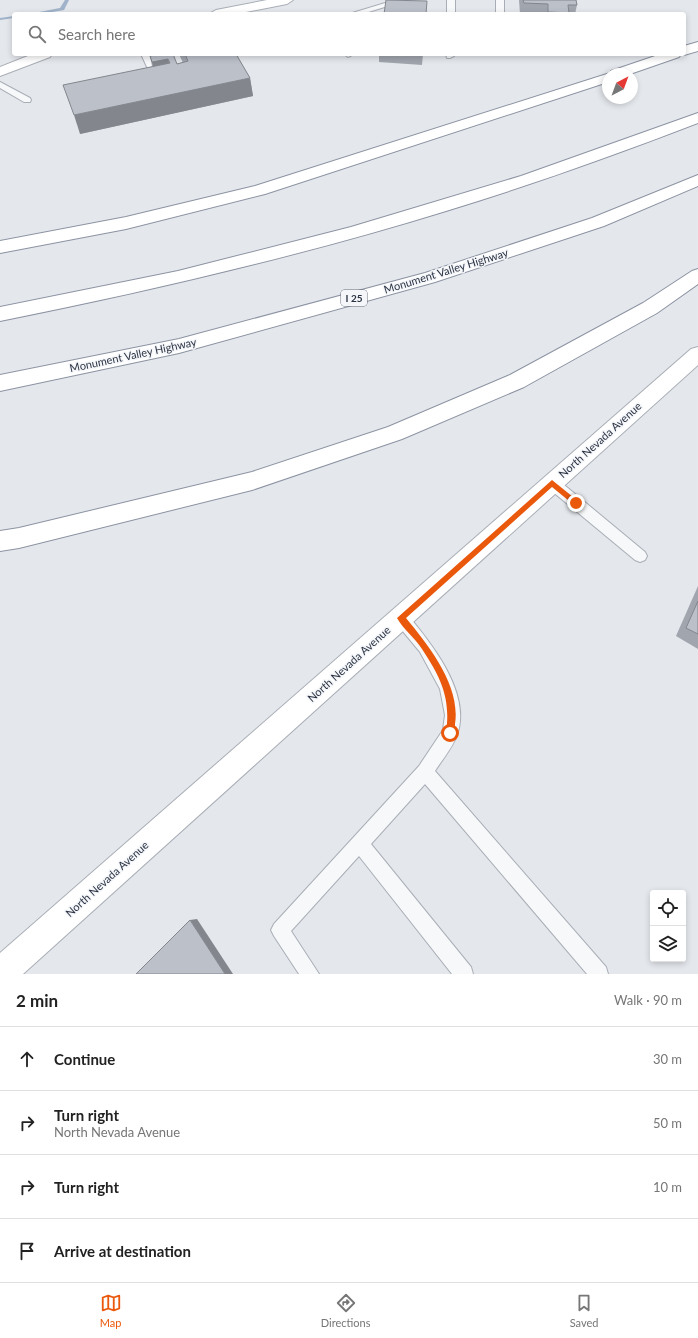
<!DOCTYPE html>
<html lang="en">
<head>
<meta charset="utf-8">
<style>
	body { margin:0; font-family:Lato,sans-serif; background:#f2f2f2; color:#222 }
	.controls { position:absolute; right:12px; bottom:12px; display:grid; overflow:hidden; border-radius:4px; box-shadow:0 2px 6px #0003 }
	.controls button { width:36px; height:36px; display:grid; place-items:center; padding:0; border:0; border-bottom:1px solid #e0e0e0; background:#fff; color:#222; font:20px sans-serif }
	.compass { position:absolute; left:602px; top:68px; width:36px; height:36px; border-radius:50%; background:#fff; box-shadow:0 2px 6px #0003; rotate:41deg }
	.stop { position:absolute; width:12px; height:12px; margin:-9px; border:3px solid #ea580c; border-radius:50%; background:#fff }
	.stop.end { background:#ea580c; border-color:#fff; box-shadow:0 1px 4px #0008 }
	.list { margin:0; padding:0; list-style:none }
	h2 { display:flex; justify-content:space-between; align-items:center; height:52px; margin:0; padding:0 16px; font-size:17px }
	h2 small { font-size:13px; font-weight:400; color:#767676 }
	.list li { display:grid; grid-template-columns:26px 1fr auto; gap:12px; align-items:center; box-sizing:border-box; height:64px; padding:0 16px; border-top:1px solid #e0e0e0 }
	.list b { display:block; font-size:15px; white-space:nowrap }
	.list p { margin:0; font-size:13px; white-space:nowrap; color:#767676 }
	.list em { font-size:13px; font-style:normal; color:#767676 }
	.icon { flex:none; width:22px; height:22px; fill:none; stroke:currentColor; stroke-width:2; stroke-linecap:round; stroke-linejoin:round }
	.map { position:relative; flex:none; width:698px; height:974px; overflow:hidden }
	.search { position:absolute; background:#fff; box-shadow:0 2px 6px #0003; left:12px; right:12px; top:12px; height:44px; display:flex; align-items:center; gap:10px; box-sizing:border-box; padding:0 14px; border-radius:4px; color:#767676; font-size:15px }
	.sheet { height:308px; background:#fff }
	nav { display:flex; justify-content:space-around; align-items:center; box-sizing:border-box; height:56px; border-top:1px solid #e0e0e0; background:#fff; font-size:11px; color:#767676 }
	nav a { display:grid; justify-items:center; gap:2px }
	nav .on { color:#ea580c }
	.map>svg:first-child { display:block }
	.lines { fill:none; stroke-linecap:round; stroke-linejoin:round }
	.stream { fill:#a0b3ca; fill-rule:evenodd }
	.lane-casing { stroke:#a9aeb6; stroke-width:2 }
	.secondary-casing { stroke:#a9aeb6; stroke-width:2 }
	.highway-casing { stroke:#8c93a2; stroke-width:2 }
	.lane { fill:#f7f8fa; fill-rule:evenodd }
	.secondary { fill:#fff; fill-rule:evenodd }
	.highway { fill:#fff; fill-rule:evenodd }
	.wall { fill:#a1a5ad }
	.shaded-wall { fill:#83868d }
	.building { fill:#bbc0c9; stroke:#83868d }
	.route { fill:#ea580c }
	.labels { text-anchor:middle; stroke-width:3; stroke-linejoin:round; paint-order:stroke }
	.shield { fill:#f4f6f9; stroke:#686e7a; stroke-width:1 }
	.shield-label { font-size:10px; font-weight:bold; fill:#2c3444 }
	.street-label { font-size:11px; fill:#2c3444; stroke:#f4f6f9 }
</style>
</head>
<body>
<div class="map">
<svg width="698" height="974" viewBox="0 0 698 974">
	<rect width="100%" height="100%" fill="#e4e7ec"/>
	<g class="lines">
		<!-- stream -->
		<g class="stream">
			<path d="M65,0H69L64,10L40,14H29L60,8Z"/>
			<path d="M14,16V18L0,20V18Z"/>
		</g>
		<!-- lane casing -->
		<g class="lane-casing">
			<g id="lane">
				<path d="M395,0H407L362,14H349Z"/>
				<rect x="447" y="0" width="8" height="14"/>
				<rect x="496" y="0" width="8" height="14"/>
				<path d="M141,54H149L154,65L153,67H147Z"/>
				<path d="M344,54H352V55L348,57Z"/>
				<path d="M446,54H454V56L450,58H447Z"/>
				<path d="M0,82L30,98L31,100L30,102H24L0,88Z"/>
				<path d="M552,477L557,479L645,552L647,556L645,560L640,562L635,560L547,487L546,483L547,479Z"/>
				<path d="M401,611L406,613C431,643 472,693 457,735C453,747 442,760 435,771L606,967L608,974H587L425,784L371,844L471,967L473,974H452L359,856L291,931L319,974H299L274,936L271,930L274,924L419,766L443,730L445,715L440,689L420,652L396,623L394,618L396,613Z"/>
			</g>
		</g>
		<!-- secondary casing -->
		<g class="secondary-casing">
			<g id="secondary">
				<path d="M267,0H293L287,4L236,14H209L216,10Z"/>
				<path d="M33,54H52L50,57L0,76V67Z"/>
				<path d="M698,347V365L23,974H0V953L691,349Z"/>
			</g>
		</g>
		<!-- highway casing -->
		<g class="highway-casing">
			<g id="highway">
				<path d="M698,42V51L684,55L681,54L679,57L630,74H608V82L265,194L126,229L0,253V241L126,217L255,186L610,73L611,71L661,54H684V46Z"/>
				<path d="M698,113V123C615,155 531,185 446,211C300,256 150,291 0,321V307L178,271L351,227L521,176Z"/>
				<path d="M698,175V186L604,226L435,282L179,353L0,391V375L179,339L425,273L592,218Z"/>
				<path d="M698,269V284L657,313L524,387L402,439L252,490L19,548L0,551V531L19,528L252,472L388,427L510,375L643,303L692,271Z"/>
			</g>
		</g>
		<!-- lane -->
		<use href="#lane" class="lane"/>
		<!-- secondary -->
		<use href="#secondary" class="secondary"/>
		<!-- highway -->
		<use href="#highway" class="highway"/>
	</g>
	<!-- wall -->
	<g class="wall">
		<path d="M519,0H576L577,5L575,14H520Z"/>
		<path d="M159,54L177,64L183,63L179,54H236L250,78L253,96L80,134L152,66L150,56Z"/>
		<path d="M379,54H423L422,65L379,62Z"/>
		<path d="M698,586V649L676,636Z"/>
	</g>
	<!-- shaded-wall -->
	<g class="shaded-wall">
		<path d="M168,59L172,77L157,80L152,62Z"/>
		<path d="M250,78L253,96L80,134L74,115Z"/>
		<path d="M197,919L233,974H225L190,920Z"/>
	</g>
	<!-- building -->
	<g class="building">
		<path d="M386,0L427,1L426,14H384Z"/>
		<path d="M523,0H576L577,5H568L569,13L548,12V4L524,3Z"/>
		<path d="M159,54H173L177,64L188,61L185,54H236L250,78L74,115L63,85L170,63L168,59L152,62L150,56Z"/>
		<path d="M698,601V634L686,628Z"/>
		<path d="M190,920L225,974H136Z"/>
	</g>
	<!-- route -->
	<path class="route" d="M552,480L578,501V505H574L552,487L406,618C429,646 461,686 455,724C455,729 455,735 450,737L446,733C451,698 441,678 422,649C415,638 403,629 397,618Z"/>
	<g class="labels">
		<!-- shield labels -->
		<rect class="shield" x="341" y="290" width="26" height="16" rx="3"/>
		<g class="shield-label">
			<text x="354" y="302">I 25</text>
		</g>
		<!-- street labels -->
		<g class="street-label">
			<text transform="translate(446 271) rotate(-17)" y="4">Monument Valley Highway</text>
			<text transform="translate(133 355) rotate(-12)" y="4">Monument Valley Highway</text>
			<text transform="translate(600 440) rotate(-42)" y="4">North Nevada Avenue</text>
			<text transform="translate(349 664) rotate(-42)" y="4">North Nevada Avenue</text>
			<text transform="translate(107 879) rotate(-42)" y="4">North Nevada Avenue</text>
		</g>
	</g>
</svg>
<div class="controls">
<button><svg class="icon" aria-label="locate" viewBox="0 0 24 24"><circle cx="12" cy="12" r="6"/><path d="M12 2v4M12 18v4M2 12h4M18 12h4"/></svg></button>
<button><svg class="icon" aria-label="layers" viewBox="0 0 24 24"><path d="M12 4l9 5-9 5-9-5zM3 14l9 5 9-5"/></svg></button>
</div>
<svg class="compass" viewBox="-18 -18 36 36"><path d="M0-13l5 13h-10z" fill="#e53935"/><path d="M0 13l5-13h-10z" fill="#767676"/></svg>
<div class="stop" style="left:450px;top:733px"></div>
<div class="stop end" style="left:576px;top:503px"></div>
<div class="search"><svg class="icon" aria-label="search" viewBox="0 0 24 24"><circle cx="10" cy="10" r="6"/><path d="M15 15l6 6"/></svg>Search here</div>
</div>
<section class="sheet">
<h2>2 min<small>Walk · 90 m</small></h2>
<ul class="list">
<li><svg class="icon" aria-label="ahead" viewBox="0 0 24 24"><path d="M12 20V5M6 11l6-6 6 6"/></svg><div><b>Continue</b></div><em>30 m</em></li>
<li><svg class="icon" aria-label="right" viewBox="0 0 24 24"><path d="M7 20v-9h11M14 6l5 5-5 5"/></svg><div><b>Turn right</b><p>North Nevada Avenue</p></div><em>50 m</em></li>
<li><svg class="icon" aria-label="right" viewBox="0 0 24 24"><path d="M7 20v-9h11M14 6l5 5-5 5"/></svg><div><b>Turn right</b></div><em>10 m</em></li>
<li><svg class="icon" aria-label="arrive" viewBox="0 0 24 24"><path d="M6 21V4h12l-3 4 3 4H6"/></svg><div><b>Arrive at destination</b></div></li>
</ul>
</section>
<nav>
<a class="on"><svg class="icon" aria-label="map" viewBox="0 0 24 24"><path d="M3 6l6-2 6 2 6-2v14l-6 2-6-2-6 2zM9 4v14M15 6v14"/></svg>Map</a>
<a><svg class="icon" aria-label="directions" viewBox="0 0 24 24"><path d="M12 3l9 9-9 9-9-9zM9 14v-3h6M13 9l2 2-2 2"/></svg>Directions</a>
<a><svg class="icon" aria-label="saved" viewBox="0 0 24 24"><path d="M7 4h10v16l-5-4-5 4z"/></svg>Saved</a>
</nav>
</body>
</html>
